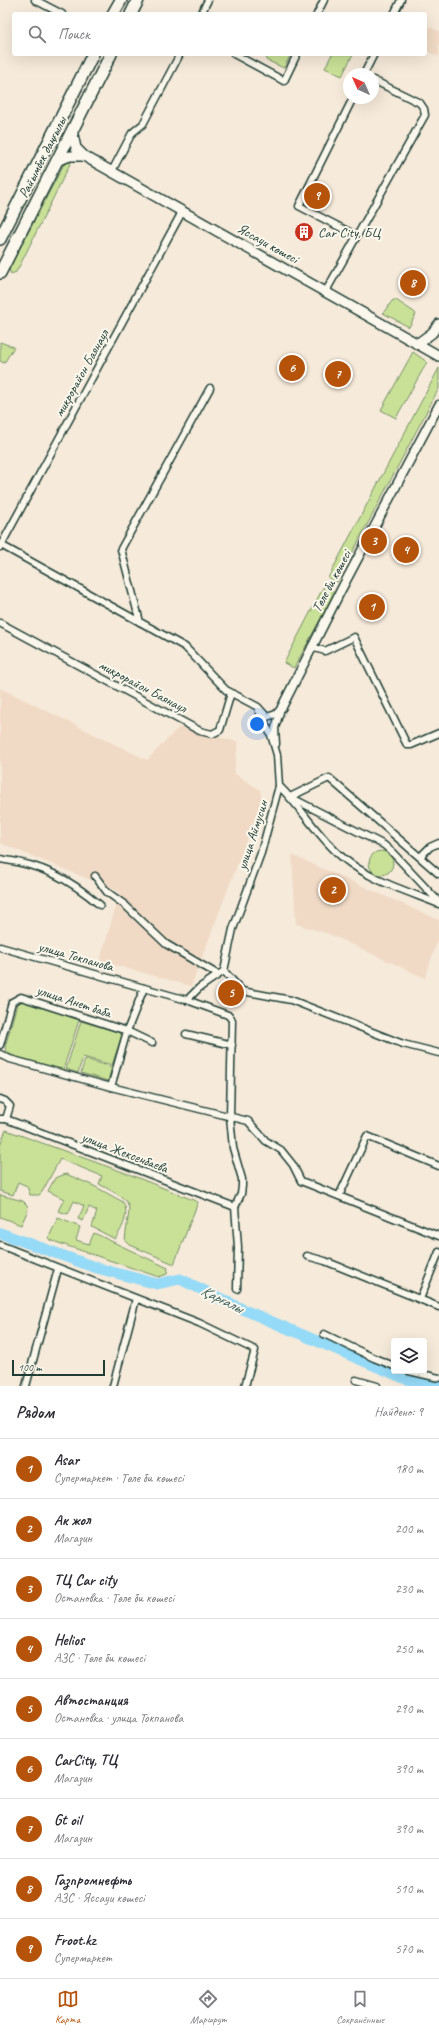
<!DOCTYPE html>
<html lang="ru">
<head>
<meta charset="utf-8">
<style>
	body { margin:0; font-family:Caveat,sans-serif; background:#f7f7f7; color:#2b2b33 }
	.controls { position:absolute; right:12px; bottom:12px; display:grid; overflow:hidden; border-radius:4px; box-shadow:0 4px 16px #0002 }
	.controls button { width:36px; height:36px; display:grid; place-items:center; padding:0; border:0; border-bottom:1px solid #e1e1e2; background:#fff; color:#2b2b33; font:20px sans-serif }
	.compass { position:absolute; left:343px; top:68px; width:36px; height:36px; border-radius:50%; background:#fff; box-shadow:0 4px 16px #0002; rotate:315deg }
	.scale { position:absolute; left:12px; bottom:10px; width:93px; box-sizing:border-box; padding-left:4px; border:2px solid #1f3d34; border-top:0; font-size:11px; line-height:14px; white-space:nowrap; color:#1f3d34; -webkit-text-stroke:3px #fbf7ec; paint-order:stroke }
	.you { position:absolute; left:257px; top:724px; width:14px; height:14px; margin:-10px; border:3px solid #fff; border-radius:50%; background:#1a73e8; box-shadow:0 0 0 6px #1a73e833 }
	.badge { display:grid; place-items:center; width:26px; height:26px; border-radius:50%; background:#b45309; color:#fff; font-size:13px; font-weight:700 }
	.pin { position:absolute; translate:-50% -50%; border:2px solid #fff; box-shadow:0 1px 4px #0006 }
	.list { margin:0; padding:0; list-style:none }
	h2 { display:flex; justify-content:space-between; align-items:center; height:52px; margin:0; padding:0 16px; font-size:17px }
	h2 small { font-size:13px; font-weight:400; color:#7c7c81 }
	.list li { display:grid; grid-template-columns:26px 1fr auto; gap:12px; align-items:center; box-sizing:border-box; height:60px; padding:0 16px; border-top:1px solid #e1e1e2 }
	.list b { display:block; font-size:15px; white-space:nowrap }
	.list p { margin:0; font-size:13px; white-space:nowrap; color:#7c7c81 }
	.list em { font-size:13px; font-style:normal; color:#7c7c81 }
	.icon { flex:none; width:22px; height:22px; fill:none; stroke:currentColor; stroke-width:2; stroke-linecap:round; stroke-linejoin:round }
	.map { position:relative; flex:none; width:439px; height:1386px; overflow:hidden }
	.search { position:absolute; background:#fff; box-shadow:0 4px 16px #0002; left:12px; right:12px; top:12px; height:44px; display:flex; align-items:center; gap:10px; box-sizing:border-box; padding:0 14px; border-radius:4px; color:#7c7c81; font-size:15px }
	.sheet { height:592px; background:#fff }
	nav { display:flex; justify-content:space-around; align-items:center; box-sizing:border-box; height:56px; border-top:1px solid #e1e1e2; background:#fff; font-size:11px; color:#7c7c81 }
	nav a { display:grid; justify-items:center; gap:2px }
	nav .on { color:#b45309 }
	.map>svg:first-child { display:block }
	.built { fill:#f0dac5 }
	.green { fill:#c9e197; stroke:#748f66 }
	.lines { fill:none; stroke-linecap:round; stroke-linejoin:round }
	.river { stroke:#95daf7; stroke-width:11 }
	.minor-casing { stroke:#1f3d34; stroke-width:9 }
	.tertiary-casing { stroke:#1f3d34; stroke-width:11 }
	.secondary-casing { stroke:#1f3d34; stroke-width:12 }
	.trunk-casing { stroke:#1f3d34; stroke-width:14 }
	.minor { stroke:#fbf7ec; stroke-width:6 }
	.tertiary { stroke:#fbf7ec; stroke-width:8 }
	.secondary { stroke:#fbf7ec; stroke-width:9 }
	.trunk { stroke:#fbf7ec; stroke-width:11 }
	.labels { text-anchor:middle; stroke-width:4; stroke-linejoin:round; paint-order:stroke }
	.street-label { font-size:14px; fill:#1f3d34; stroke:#fbf7ec }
	.poi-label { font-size:14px; fill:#1f3d34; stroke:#fbf7ec; text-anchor:start }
	.water-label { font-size:15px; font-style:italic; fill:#375c5b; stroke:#fbf7ec }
</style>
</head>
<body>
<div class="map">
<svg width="439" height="1386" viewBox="0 0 439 1386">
	<rect width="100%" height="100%" fill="#f6eada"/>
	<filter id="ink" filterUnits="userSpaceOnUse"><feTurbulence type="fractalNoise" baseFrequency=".025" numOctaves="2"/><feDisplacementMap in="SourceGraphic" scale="8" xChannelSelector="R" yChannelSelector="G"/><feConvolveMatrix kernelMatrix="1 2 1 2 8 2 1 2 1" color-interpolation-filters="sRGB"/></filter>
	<g filter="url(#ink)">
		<!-- built -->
		<g class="built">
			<path d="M425,25L439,31V57L425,50Z"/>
			<path d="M0,688L147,760L179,727L238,742L234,773L260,790L262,800L191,986L100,961L120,892L0,843Z"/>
			<path d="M292,855L439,920V936L425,978L329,934L296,924Z"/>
		</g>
		<!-- green -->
		<g class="green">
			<path d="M268,54H291L284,68L266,60Z"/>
			<path d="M332,54H353L342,76L325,68Z"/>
			<path d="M70,160H72L20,265L16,272L11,274L9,269L64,164Z"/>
			<path d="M393,300H396L414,312L416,314L409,327L383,313Z"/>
			<path d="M0,342L14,347L4,363L0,361Z"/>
			<path d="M413,352L427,362L396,418L381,410Z"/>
			<path d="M439,368V388L337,582L328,578Z"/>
			<path d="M324,586L335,592L294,668L284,663Z"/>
			<circle cx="381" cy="863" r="12"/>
			<path d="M27,999L80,1017L63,1070L12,1056L6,1052L5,1047L17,1004Z"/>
			<path d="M81,1021L118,1032L122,1035L112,1065L83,1057L78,1073L66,1069Z"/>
			<path d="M85,1059L112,1067L108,1081L81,1073Z"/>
			<path d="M6,1130L131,1175L198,1202L174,1264L128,1244L125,1241C129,1200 138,1205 99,1184L102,1176L60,1159L42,1192L39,1195H30L27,1186L18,1182L13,1195L0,1191V1145Z"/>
			<path d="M66,1174L94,1186L123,1202C130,1214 122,1229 115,1239L92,1227L97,1211L89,1207L83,1221L78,1219L84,1206L74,1201L68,1214L58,1211L64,1199L48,1191L55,1178Z"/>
			<path d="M0,1195L23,1201L27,1205L28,1210L21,1225L0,1217Z"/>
			<path d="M58,1218L80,1227L76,1240L89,1244L94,1233L168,1268L167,1274L159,1277L50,1240L49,1237Z"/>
		</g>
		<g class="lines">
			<!-- river -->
			<path class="river" d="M0,1233L97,1268L157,1284L180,1279L242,1309L406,1379L439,1385"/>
			<!-- minor casing -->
			<g class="minor-casing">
				<g id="minor">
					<path d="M35,0L62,14"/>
					<path d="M201,14L208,0"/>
					<path d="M317,14L324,0"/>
					<path d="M394,14L401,0"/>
					<path d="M234,54L284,81L297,54"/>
					<path d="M364,74L374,54"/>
					<path d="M353,98L299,206L357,236"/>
					<path d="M112,171L132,133L143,124L180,54"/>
					<path d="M326,291L425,115L424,109L420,103L373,80"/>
					<path d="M1,545L185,647L226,690L258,707L267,717L276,714L282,707"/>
					<path d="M0,547L182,212"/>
					<path d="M140,622L121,549L210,388"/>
					<path d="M0,623L200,731L212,734L220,730L231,693"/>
					<path d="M311,647L325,651L354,637L407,745H411L439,733"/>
					<path d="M276,744L275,728L280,712"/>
					<path d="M279,786C302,808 318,837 342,857C369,880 407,891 439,904"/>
					<path d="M290,797L329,778L439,874"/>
					<path d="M292,798L384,845L393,853L439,902"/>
					<path d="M420,857L430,847L439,843"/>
					<path d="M0,859C43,865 68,878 100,905"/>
					<path d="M95,876L107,892L125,905L166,944L217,974"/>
					<path d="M0,947L144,988"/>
					<path d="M224,971L199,988L187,1000L144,988L127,1031L111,1087L248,1121L266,1141L281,1150L293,1165L301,1181L439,1236"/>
					<path d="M224,971L233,929L261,853L279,786L277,755L271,735L259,711"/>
					<path d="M224,971L242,991L291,1000L403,1044L439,1053"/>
					<path d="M187,1000L228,1015L232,1020L230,1117L233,1148L242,1179V1186L241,1194L235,1207L238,1247L237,1289"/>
					<path d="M186,1034L232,1045"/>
					<path d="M0,1045L12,1002L21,997L127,1031L152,1043"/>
					<path d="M0,1054L10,1059L111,1087"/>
					<path d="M0,1099L5,1101L10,1106L6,1119"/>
					<path d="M0,1119H6L235,1207"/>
					<path d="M339,1196L367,1136L439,1166"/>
					<path d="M0,1245L199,1323L255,1350L245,1386"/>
					<path d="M307,1256L325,1261L439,1307"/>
					<path d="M420,1299L439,1252"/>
					<path d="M324,1334L374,1358L394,1366"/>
					<path d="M409,1371L439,1378"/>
					<path d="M356,1380L377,1386"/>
					<path d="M26,1386L58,1269"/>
					<path d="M113,1386L136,1299"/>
				</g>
			</g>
			<!-- tertiary casing -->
			<g class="tertiary-casing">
				<path id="tertiary" d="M282,707L341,590L439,405"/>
			</g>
			<!-- secondary casing -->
			<g class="secondary-casing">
				<g id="secondary">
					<path d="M72,130L76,148L84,156L439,356"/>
					<path d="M56,161L70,156H84"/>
					<path d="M417,344L432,333L439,324"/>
				</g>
			</g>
			<!-- trunk casing -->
			<g class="trunk-casing">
				<g id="trunk">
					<path d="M113,14L121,0"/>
					<path d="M131,14L138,0"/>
					<path d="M0,239L93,54"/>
					<path d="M0,273L111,54"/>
				</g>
			</g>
			<!-- minor -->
			<use href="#minor" class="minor"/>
			<!-- tertiary -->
			<use href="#tertiary" class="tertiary"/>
			<!-- secondary -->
			<use href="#secondary" class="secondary"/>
			<!-- trunk -->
			<use href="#trunk" class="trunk"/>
		</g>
	</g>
	<!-- icons -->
	<defs>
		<g id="building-disc" transform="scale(1)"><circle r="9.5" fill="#c8321e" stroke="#fbf7ec"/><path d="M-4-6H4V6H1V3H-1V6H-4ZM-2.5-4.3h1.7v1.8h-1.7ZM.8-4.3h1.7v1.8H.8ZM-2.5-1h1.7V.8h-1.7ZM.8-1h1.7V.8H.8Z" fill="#fff"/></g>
	</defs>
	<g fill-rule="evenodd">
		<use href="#building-disc" x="304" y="232"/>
	</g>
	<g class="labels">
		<!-- street labels -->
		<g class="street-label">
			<text transform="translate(42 157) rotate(-63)" y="5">Райымбек даңғылы</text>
			<text transform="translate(268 243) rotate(29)" y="5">Яссауи көшесі</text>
			<text transform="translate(81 373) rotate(-61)" y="5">микрорайон Баянаул</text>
			<text transform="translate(331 581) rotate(-62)" y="5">Төле би көшесі</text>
			<text transform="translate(143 686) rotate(28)" y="5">микрорайон Баянаул</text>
			<text transform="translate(252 835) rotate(-72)" y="5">улица Аймусин</text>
			<text transform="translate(76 956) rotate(16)" y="5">улица Токпанова</text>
			<text transform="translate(74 1001) rotate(18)" y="5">улица Анет баба</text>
			<text transform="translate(125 1152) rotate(21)" y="5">улица Жексенбаева</text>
		</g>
		<!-- poi labels -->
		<g class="poi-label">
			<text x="318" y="237">Car City, БЦ</text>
		</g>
		<!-- water labels -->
		<g class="water-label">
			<text transform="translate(222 1299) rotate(26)" y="5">Қарғалы</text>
		</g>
	</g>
</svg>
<div class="controls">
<button><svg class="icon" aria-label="layers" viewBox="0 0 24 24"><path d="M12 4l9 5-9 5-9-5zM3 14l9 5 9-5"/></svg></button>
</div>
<svg class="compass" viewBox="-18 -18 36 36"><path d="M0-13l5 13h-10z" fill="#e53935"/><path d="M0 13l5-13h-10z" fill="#7c7c81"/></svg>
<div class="scale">100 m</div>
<div class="you"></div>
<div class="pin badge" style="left:372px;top:607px">1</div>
<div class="pin badge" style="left:333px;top:890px">2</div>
<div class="pin badge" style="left:374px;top:541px">3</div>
<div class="pin badge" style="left:406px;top:550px">4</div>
<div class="pin badge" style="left:231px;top:993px">5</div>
<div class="pin badge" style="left:292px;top:368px">6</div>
<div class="pin badge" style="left:338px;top:374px">7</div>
<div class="pin badge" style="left:413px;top:283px">8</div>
<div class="pin badge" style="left:317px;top:196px">9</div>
<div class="search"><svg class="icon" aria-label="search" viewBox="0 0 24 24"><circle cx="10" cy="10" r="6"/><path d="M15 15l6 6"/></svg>Поиск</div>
</div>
<section class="sheet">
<h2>Рядом<small>Найдено: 9</small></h2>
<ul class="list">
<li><span class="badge">1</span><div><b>Asar</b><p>Супермаркет · Төле би көшесі</p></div><em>180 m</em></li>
<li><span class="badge">2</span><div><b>Ак жол</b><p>Магазин</p></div><em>200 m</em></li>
<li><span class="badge">3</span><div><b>ТЦ Car city</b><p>Остановка · Төле би көшесі</p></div><em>230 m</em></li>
<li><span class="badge">4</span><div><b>Helios</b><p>АЗС · Төле би көшесі</p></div><em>250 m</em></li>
<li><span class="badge">5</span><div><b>Автостанция</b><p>Остановка · улица Токпанова</p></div><em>290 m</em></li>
<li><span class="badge">6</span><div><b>CarCity, ТЦ</b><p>Магазин</p></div><em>390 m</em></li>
<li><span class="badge">7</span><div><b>Gt oil</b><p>Магазин</p></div><em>390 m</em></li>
<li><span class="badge">8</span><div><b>Газпромнефть</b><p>АЗС · Яссауи көшесі</p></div><em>510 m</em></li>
<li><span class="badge">9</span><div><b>Froot.kz</b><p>Супермаркет</p></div><em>570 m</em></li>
</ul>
</section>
<nav>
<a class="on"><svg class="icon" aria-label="map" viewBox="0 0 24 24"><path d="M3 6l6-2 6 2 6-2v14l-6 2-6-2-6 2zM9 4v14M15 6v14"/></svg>Карта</a>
<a><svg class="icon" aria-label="directions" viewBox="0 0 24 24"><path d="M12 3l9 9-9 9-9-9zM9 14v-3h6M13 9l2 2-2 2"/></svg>Маршрут</a>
<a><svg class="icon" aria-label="saved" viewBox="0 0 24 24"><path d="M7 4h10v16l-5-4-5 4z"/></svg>Сохранённые</a>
</nav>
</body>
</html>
